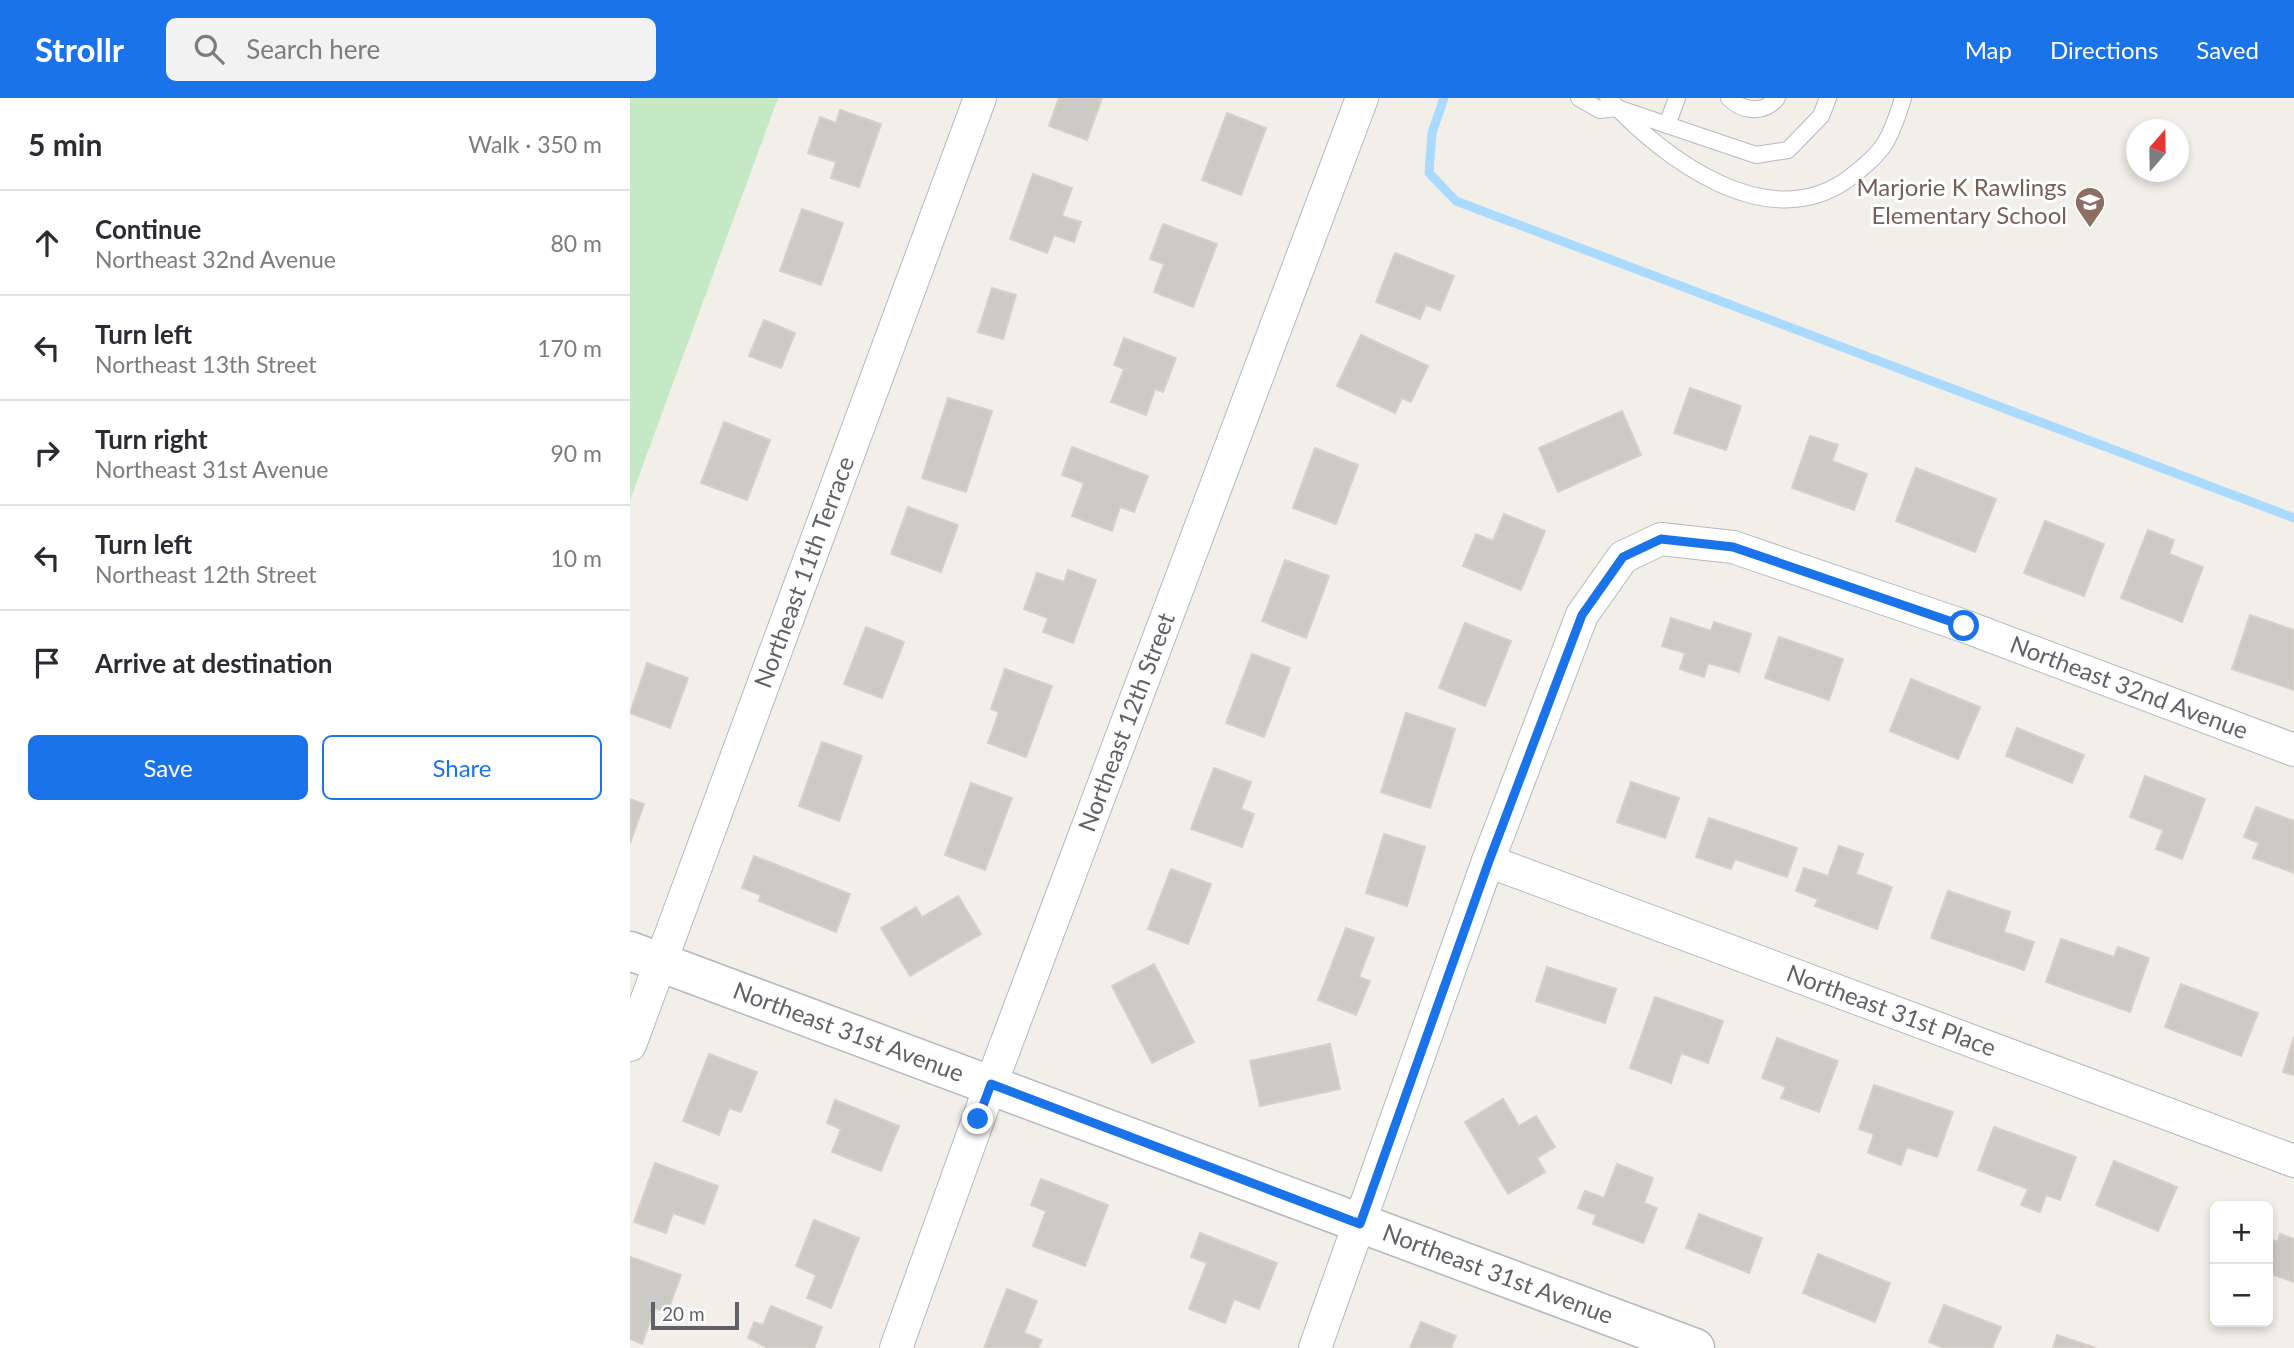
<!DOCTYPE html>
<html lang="en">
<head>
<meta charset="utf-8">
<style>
	body { margin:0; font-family:Lato,sans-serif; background:#f2f2f3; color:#2b2b33 }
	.controls { position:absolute; right:21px; bottom:21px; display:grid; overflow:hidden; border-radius:10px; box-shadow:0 4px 10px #0003 }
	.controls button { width:63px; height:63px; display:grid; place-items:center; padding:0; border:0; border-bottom:2px solid #e1e1e2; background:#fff; color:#2b2b33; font:35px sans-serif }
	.compass { position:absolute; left:1496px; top:21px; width:63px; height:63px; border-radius:50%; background:#fff; box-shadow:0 4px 10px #0003; rotate:20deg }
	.scale { position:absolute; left:21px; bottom:18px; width:88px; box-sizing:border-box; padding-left:7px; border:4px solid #5f6368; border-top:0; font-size:19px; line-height:24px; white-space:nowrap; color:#5f6368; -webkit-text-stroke:5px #fff; paint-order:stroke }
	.stop { position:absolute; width:21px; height:21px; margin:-16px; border:5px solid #1a73e8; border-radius:50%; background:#fff }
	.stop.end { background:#1a73e8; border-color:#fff; box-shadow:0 2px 7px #0008 }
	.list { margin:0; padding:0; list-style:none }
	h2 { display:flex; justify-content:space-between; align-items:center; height:91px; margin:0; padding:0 28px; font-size:30px }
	h2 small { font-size:23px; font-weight:400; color:#7c7c81 }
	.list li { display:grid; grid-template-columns:46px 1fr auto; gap:21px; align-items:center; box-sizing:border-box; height:105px; padding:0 28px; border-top:2px solid #e1e1e2 }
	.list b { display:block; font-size:26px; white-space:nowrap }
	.list p { margin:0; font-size:23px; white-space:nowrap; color:#7c7c81 }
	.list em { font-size:23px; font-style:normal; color:#7c7c81 }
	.actions { display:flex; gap:14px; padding:21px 28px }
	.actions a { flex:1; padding:16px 0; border:2px solid #1a73e8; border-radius:10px; text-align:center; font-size:24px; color:#1a73e8 }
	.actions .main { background:#1a73e8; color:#fff }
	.icon { flex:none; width:38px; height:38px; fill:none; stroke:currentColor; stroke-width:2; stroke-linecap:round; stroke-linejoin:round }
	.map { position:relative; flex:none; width:1664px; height:1250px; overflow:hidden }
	header { display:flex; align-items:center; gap:42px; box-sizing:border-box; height:98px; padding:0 35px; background:#1a73e8; color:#fff }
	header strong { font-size:33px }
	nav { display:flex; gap:38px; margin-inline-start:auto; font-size:24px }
	.search { width:490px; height:63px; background:#f2f2f3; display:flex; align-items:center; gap:18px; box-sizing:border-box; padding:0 24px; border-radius:10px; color:#7c7c81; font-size:26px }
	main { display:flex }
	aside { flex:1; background:#fff }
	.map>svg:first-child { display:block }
	.green { fill:#c5e8c5 }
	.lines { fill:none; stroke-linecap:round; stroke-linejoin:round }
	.stream { stroke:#aadaff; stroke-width:9 }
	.building { fill:#cccac5; stroke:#d6d1c6; stroke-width:2 }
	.service-casing { stroke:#b5b8bc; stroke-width:18 }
	.minor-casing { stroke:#b5b8bc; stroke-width:34 }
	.tertiary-casing { stroke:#b5b8bc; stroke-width:41 }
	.service { stroke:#fff; stroke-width:16 }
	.minor { stroke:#fff; stroke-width:32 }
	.tertiary { stroke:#fff; stroke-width:38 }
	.route { stroke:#1a73e8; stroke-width:9 }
	.labels { text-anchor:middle; stroke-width:6; stroke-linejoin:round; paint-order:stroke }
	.education-label { font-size:24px; fill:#785e54; stroke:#fff; text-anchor:end }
	.street-label { font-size:24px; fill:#5f6368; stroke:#fff }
</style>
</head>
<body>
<header>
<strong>Strollr</strong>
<div class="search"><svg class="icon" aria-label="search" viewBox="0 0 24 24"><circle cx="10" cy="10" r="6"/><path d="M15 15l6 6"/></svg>Search here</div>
<nav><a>Map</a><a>Directions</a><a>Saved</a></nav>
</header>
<main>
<aside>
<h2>5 min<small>Walk · 350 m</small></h2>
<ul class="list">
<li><svg class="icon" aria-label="ahead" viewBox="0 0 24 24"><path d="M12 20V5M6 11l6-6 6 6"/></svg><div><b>Continue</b><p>Northeast 32nd Avenue</p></div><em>80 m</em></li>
<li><svg class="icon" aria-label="left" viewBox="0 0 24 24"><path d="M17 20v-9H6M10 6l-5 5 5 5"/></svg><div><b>Turn left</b><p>Northeast 13th Street</p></div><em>170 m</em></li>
<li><svg class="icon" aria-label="right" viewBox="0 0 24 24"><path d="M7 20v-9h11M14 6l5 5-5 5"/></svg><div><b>Turn right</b><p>Northeast 31st Avenue</p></div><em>90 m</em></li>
<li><svg class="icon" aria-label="left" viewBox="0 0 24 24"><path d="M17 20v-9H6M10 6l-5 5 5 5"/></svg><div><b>Turn left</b><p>Northeast 12th Street</p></div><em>10 m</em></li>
<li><svg class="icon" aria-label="arrive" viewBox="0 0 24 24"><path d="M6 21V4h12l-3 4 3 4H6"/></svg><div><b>Arrive at destination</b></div></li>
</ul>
<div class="actions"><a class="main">Save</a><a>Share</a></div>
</aside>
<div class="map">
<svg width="1664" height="1250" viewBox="0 0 1664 1250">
	<rect width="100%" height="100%" fill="#f1efe8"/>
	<!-- green -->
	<path class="green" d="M0,0H148L0,402Z"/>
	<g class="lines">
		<!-- stream -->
		<path class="stream" d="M814,0L802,35L799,75L826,103L1664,420"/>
	</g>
	<!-- building -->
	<g class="building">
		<path d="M429,0H472L457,42L419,28Z"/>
		<path d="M210,12L251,26L229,89L201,80L206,64L178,55L190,19L206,25Z"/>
		<path d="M597,15L636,30L611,97L572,82Z"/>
		<path d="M403,76L442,90L432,118L451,124L444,144L424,137L417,155L380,141Z"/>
		<path d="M172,111L213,125L191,187L150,173Z"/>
		<path d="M533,126L587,146L563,209L524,194L534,166L520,161Z"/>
		<path d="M765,155L824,178L810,212L796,207L790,221L746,204Z"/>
		<path d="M362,190L386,197L373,241L348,234Z"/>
		<path d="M134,222L165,235L151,270L119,258Z"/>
		<path d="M731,237L798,268L781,304L772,300L765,315L707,288Z"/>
		<path d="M494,240L546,260L533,294L525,291L516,317L481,304L494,271L484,267Z"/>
		<path d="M1060,290L1111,308L1096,352L1044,335Z"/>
		<path d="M318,300L362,313L336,394L292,380Z"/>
		<path d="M992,313L1011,357L928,394L909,350Z"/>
		<path d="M94,324L140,342L117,402L71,385Z"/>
		<path d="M1180,338L1208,347L1202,363L1237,376L1224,412L1162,390Z"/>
		<path d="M442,349L518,378L504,414L490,409L482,433L442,418L454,385L432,377Z"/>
		<path d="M685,350L728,367L706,426L663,410Z"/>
		<path d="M1286,370L1366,401L1345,454L1266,423Z"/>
		<path d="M278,409L328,427L311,474L261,456Z"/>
		<path d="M874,416L915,433L891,492L833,468L846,436L863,443Z"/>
		<path d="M1415,423L1474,446L1454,498L1394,475Z"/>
		<path d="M1518,432L1544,442L1539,456L1573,469L1552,524L1491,500Z"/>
		<path d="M655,462L699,478L676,540L632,523Z"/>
		<path d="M438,472L466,482L443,545L413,534L418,520L394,511L407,475L434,484Z"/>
		<path d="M1620,517L1664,532V592L1602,571Z"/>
		<path d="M1041,520L1081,533L1084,524L1121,536L1109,574L1078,565L1074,579L1050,571L1055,555L1032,548Z"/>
		<path d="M835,525L881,543L855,608L809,590Z"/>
		<path d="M236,529L274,544L252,600L214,586Z"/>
		<path d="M1149,539L1213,561L1199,602L1135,580Z"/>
		<path d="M622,556L660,570L634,639L596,625Z"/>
		<path d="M17,565L58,580L40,630L0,615Z"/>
		<path d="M375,571L422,588L396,659L358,645L369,614L361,611Z"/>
		<path d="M1281,581L1350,609L1328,661L1260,633Z"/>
		<path d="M776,615L825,631L800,710L751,694Z"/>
		<path d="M1387,630L1454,657L1442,685L1376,658Z"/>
		<path d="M192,644L232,658L209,723L169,708Z"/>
		<path d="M584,670L621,684L611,711L624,716L612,749L561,731Z"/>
		<path d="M1515,678L1575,701L1552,761L1526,751L1533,732L1500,719Z"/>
		<path d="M1001,684L1049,700L1035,740L987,724Z"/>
		<path d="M341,685L382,700L355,772L315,757Z"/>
		<path d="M0,701L14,706L0,745Z"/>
		<path d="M1626,709L1664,723V775L1623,760L1629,745L1614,739Z"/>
		<path d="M1079,720L1167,750L1157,779L1105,761L1101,771L1066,759Z"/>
		<path d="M754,736L795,749L777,808L736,795Z"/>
		<path d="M1209,748L1233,756L1226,776L1262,789L1247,831L1185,808L1188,801L1166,793L1174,770L1198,778Z"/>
		<path d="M124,758L220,796L206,834L129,803L131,797L112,790Z"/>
		<path d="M541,771L581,786L558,846L518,831Z"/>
		<path d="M1318,793L1380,814L1374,834L1404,844L1394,872L1301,840Z"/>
		<path d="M328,798L351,836L280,878L251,830L286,809L292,819Z"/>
		<path d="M716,830L744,840L729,879L740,883L726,917L688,902Z"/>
		<path d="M1431,841L1484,859L1488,849L1519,860L1500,914L1416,884Z"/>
		<path d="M524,866L564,944L522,965L482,888Z"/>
		<path d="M917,869L986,891L975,925L906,903Z"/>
		<path d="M1551,886L1628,915L1611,958L1535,929Z"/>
		<path d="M1025,899L1093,923L1078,965L1051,955L1041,985L1000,970Z"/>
		<path d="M1664,939V977L1653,974Z"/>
		<path d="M1147,940L1208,963L1189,1014L1151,1000L1156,989L1132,980Z"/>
		<path d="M700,946L710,991L630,1008L620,963Z"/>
		<path d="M79,956L127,974L111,1014L99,1010L89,1037L53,1023Z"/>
		<path d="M1244,987L1323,1014L1307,1059L1277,1049L1271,1067L1238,1055L1244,1036L1229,1031Z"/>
		<path d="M873,1001L889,1028L906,1018L925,1049L907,1060L915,1074L878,1096L835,1024Z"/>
		<path d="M205,1002L269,1028L251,1073L202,1054L211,1031L197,1025Z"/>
		<path d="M1364,1029L1446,1059L1430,1102L1416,1097L1410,1114L1391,1107L1398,1091L1348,1072Z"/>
		<path d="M1484,1063L1547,1089L1528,1133L1466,1107Z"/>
		<path d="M25,1065L88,1088L74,1126L43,1115L36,1135L4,1124Z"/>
		<path d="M987,1066L1023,1080L1014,1105L1027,1110L1013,1145L963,1126L966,1117L948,1110L955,1093L974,1100Z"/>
		<path d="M411,1081L478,1107L455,1168L403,1148L416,1113L401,1107Z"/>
		<path d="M1069,1116L1132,1140L1119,1175L1056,1150Z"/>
		<path d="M184,1122L229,1140L201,1210L177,1200L186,1177L166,1168Z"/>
		<path d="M570,1135L647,1165L629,1211L604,1201L595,1225L559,1211L577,1165L561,1159Z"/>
		<path d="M1650,1136L1664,1141V1184L1638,1175V1140L1648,1144Z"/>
		<path d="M1188,1156L1260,1185L1245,1224L1173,1195Z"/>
		<path d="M0,1159L51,1177L37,1215L25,1210L12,1246L0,1241Z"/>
		<path d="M377,1191L407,1203L394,1235L412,1242L408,1250H354Z"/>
		<path d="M1314,1207L1371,1229L1362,1250H1314L1299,1244Z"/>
		<path d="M141,1208L192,1229L184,1250H138L118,1240L124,1224L133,1227Z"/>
		<path d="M791,1224L826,1238L821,1250H780Z"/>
		<path d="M1427,1237L1466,1250H1423Z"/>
	</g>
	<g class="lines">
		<!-- service casing -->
		<g class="service-casing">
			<g id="service">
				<path d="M949,0L970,12L987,10L1126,57L1158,52L1191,18L1198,0"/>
				<path d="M978,0C1033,61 1138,139 1218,81C1254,54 1260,43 1273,0"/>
				<path d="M1099,0C1113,14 1134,16 1147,0"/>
				<path d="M1037,27L1047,0"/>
			</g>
		</g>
		<!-- minor casing -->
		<g class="minor-casing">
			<g id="minor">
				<path id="s1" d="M858,763L1664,1063"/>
				<path id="s2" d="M0,947L350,0"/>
				<path id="s3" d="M266,1250L361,986L732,0"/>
				<path id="s4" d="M685,1250L858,763L952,517L993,459L1031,441L1103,449L1334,528L1664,652"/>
			</g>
		</g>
		<!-- tertiary casing -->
		<g class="tertiary-casing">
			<g id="tertiary">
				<path id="s5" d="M0,853L1065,1250"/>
			</g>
		</g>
		<!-- service -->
		<use href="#service" class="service"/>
		<!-- minor -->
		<use href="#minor" class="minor"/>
		<!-- tertiary -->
		<use href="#tertiary" class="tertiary"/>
	</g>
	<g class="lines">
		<!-- route -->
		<path class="route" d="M348,1021L361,986L730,1126L859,763L952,517L993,459L1031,441L1103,449L1334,528"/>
	</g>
	<!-- icons -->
	<defs>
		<g id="school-pin" transform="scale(1.575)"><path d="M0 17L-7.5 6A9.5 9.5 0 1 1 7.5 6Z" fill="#8d6e63" stroke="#fff"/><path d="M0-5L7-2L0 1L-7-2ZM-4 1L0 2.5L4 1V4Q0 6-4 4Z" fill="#fff"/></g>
	</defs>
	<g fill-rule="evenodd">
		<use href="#school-pin" x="1460" y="104"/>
	</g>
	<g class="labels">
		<!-- education labels -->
		<g class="education-label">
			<text x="1437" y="98">Marjorie K Rawlings<tspan x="1437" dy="28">Elementary School</tspan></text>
		</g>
		<!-- street labels -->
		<g class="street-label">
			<text dy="8" stroke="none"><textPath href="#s2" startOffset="504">Northeast 11th Terrace</textPath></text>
			<text dy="8" stroke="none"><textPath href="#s4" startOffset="1386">Northeast 32nd Avenue</textPath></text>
			<text dy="8" stroke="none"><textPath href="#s3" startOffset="667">Northeast 12th Street</textPath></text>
			<text dy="8" stroke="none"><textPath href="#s1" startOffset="430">Northeast 31st Place</textPath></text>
			<text dy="8" stroke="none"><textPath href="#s5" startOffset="233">Northeast 31st Avenue</textPath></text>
			<text dy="8" stroke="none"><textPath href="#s5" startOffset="926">Northeast 31st Avenue</textPath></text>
		</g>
	</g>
</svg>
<div class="controls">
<button>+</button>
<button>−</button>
</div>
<svg class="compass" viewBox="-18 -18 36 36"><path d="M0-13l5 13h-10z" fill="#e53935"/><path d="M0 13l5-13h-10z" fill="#7c7c81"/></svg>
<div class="scale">20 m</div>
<div class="stop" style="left:1334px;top:528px"></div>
<div class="stop end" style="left:348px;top:1021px"></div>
</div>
</main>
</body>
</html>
